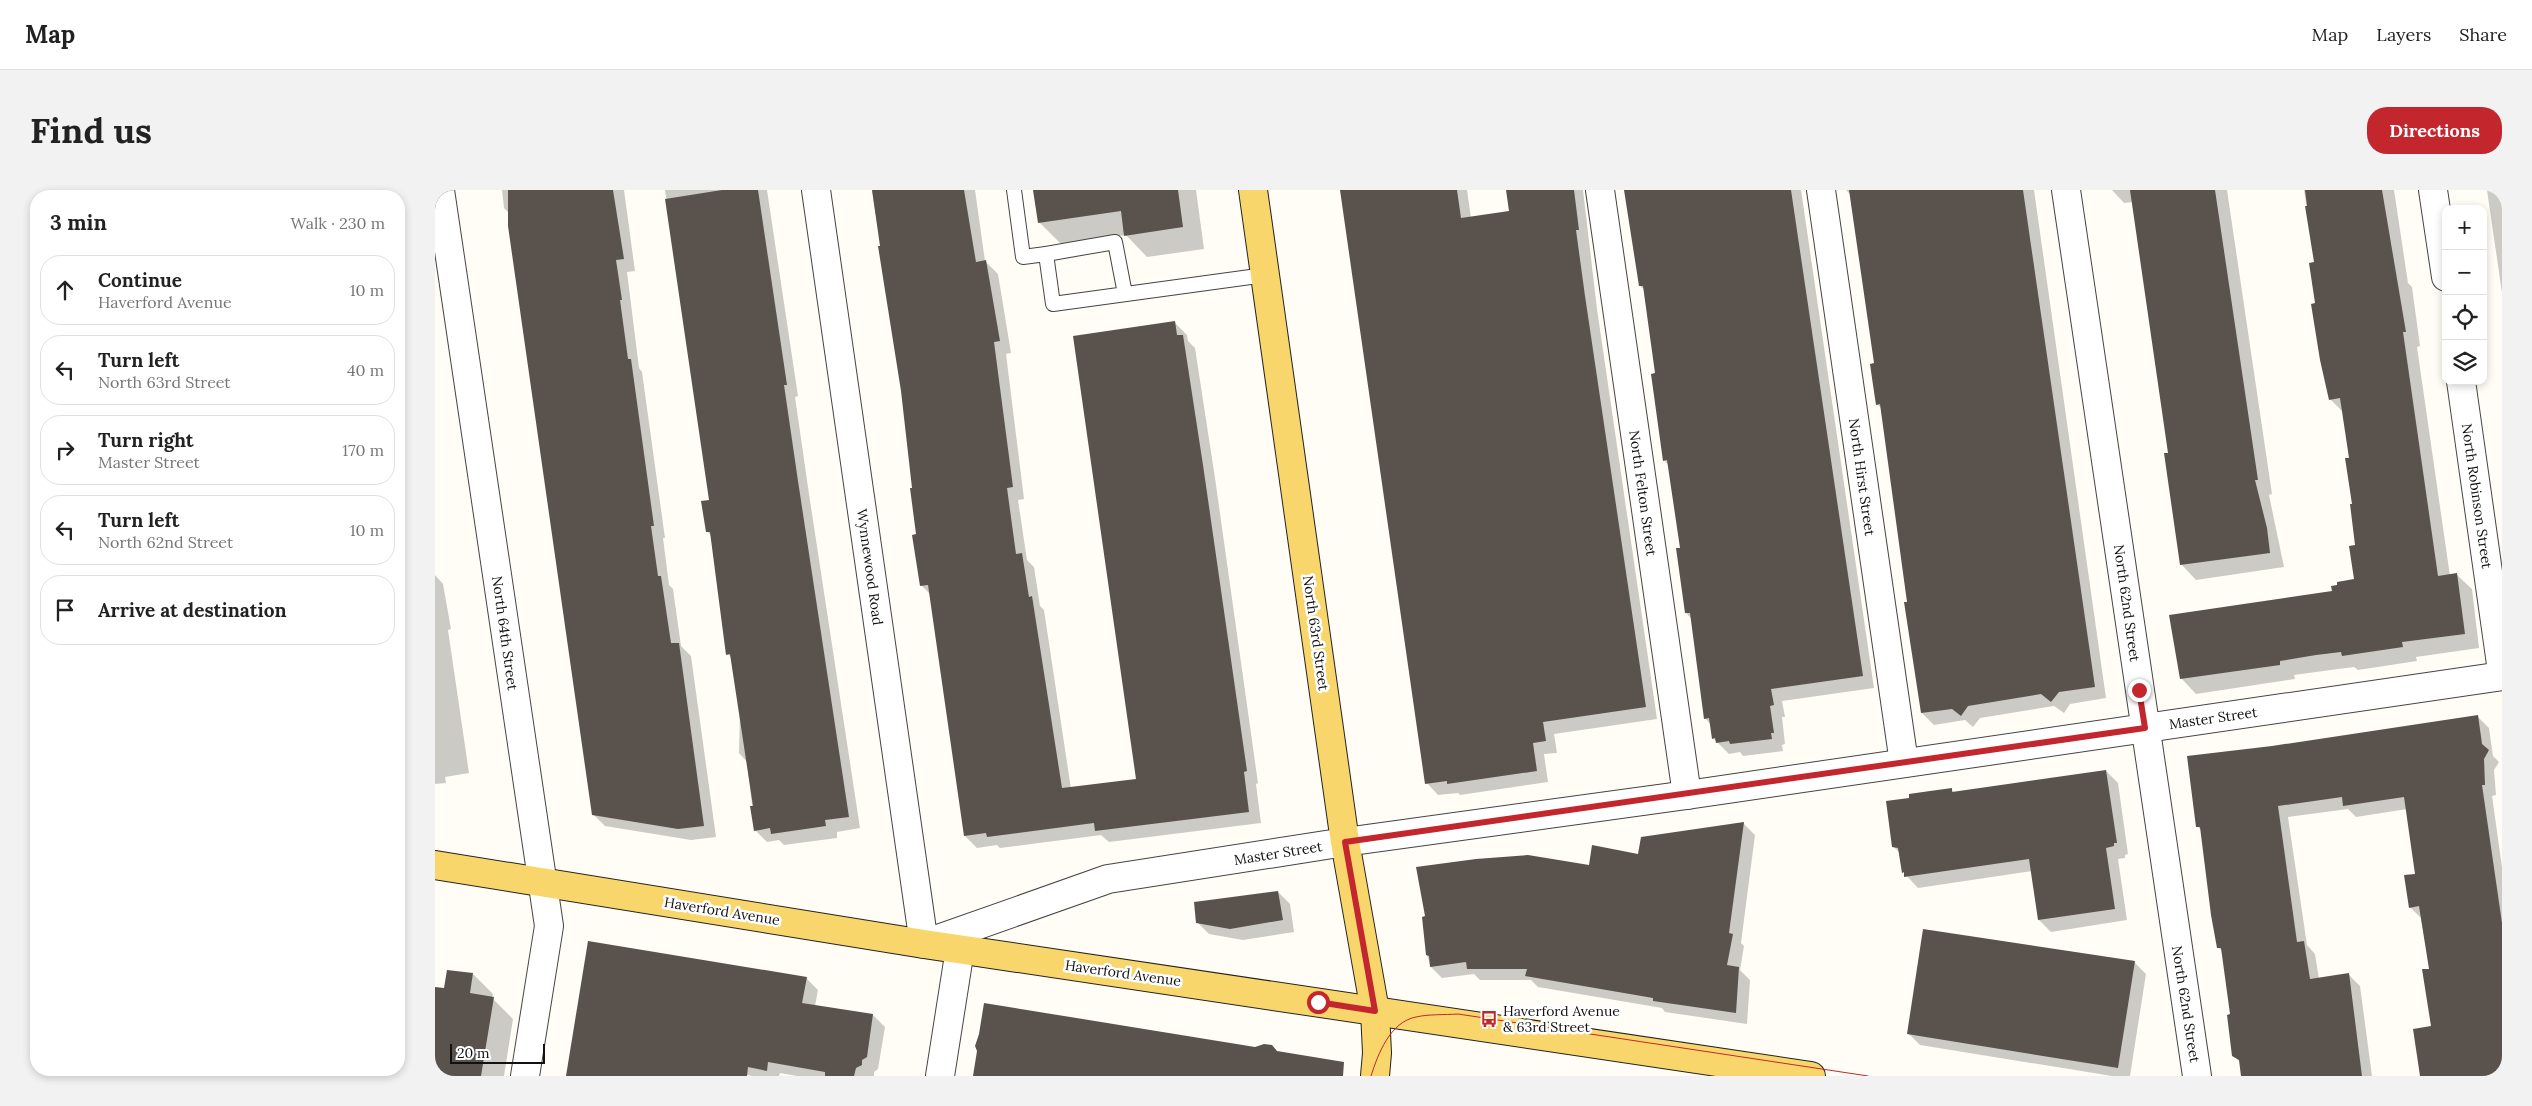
<!DOCTYPE html>
<html lang="en">
<head>
<meta charset="utf-8">
<style>
	body { margin:0; font-family:Lora,serif; background:#f2f2f2; color:#222 }
	.controls { position:absolute; right:15px; top:15px; display:grid; overflow:hidden; border-radius:10px; box-shadow:0 2px 8px #0003 }
	.controls button { width:45px; height:45px; display:grid; place-items:center; padding:0; border:0; border-bottom:1px solid #e0e0e0; background:#fff; color:#222; font:25px sans-serif }
	.scale { position:absolute; left:15px; bottom:12px; width:95px; box-sizing:border-box; padding-left:5px; border:2px solid #111; border-top:0; font-size:14px; line-height:18px; white-space:nowrap; color:#111; -webkit-text-stroke:4px #fff; paint-order:stroke }
	.stop { position:absolute; width:15px; height:15px; margin:-11px; border:4px solid #c4262e; border-radius:50%; background:#fff }
	.stop.end { background:#c4262e; border-color:#fff; box-shadow:0 1px 5px #0008 }
	.list { margin:0; padding:0; list-style:none }
	h2 { display:flex; justify-content:space-between; align-items:center; height:65px; margin:0; padding:0 20px; font-size:21px }
	h2 small { font-size:16px; font-weight:400; color:#767676 }
	.list li { display:grid; grid-template-columns:32px 1fr auto; gap:15px; align-items:center; box-sizing:border-box; height:70px; margin:0 10px 10px; padding:0 10px; border:1px solid #e0e0e0; border-radius:20px }
	.list b { display:block; font-size:19px; white-space:nowrap }
	.list p { margin:0; font-size:16px; white-space:nowrap; color:#767676 }
	.list em { font-size:16px; font-style:normal; color:#767676 }
	.icon { flex:none; width:28px; height:28px; fill:none; stroke:currentColor; stroke-width:2; stroke-linecap:round; stroke-linejoin:round }
	.map { position:relative; flex:none; width:2067px; height:886px; overflow:hidden; border-radius:20px }
	header { display:flex; align-items:center; gap:30px; box-sizing:border-box; height:70px; padding:0 25px; background:#fff; border-bottom:1px solid #e0e0e0 }
	header strong { font-size:24px }
	nav { display:flex; gap:28px; margin-inline-start:auto; font-size:18px }
	.intro { display:flex; align-items:center; justify-content:space-between; box-sizing:border-box; height:120px; padding:0 30px }
	h1 { margin:0; font-size:35px }
	.button { padding:12px 22px; border-radius:20px; background:#c4262e; color:#fff; font-size:18px; font-weight:700 }
	main { display:flex; gap:30px; padding:0 30px }
	aside { flex:1; background:#fff; border-radius:20px; box-shadow:0 2px 8px #0003 }
	.map>svg:first-child { display:block }
	.shadow { fill:#0003 }
	.building { fill:#5a524d }
	.lines { fill:none; stroke-linecap:round; stroke-linejoin:round }
	.lane-casing { stroke:#444; stroke-width:16 }
	.street-casing { stroke:#444; stroke-width:30 }
	.primary-casing { stroke:#222; stroke-width:30 }
	.lane { stroke:#fff; stroke-width:14 }
	.street { stroke:#fff; stroke-width:28 }
	.primary { stroke:#f9d66b; stroke-width:28 }
	.tram { stroke:#c4262e; stroke-width:1 }
	.route { stroke:#c4262e; stroke-width:6 }
	.labels { text-anchor:middle; stroke-width:5; stroke-linejoin:round; paint-order:stroke }
	.street-label { font-size:14px; fill:#111; stroke:#fff }
	.poi-label { font-size:14px; fill:#111; stroke:#fff; text-anchor:start }
</style>
</head>
<body>
<header>
<strong>Map</strong>
<nav><a>Map</a><a>Layers</a><a>Share</a></nav>
</header>
<div class="intro"><h1>Find us</h1><a class="button">Directions</a></div>
<main>
<aside>
<h2>3 min<small>Walk · 230 m</small></h2>
<ul class="list">
<li><svg class="icon" aria-label="ahead" viewBox="0 0 24 24"><path d="M12 20V5M6 11l6-6 6 6"/></svg><div><b>Continue</b><p>Haverford Avenue</p></div><em>10 m</em></li>
<li><svg class="icon" aria-label="left" viewBox="0 0 24 24"><path d="M17 20v-9H6M10 6l-5 5 5 5"/></svg><div><b>Turn left</b><p>North 63rd Street</p></div><em>40 m</em></li>
<li><svg class="icon" aria-label="right" viewBox="0 0 24 24"><path d="M7 20v-9h11M14 6l5 5-5 5"/></svg><div><b>Turn right</b><p>Master Street</p></div><em>170 m</em></li>
<li><svg class="icon" aria-label="left" viewBox="0 0 24 24"><path d="M17 20v-9H6M10 6l-5 5 5 5"/></svg><div><b>Turn left</b><p>North 62nd Street</p></div><em>10 m</em></li>
<li><svg class="icon" aria-label="arrive" viewBox="0 0 24 24"><path d="M6 21V4h12l-3 4 3 4H6"/></svg><div><b>Arrive at destination</b></div></li>
</ul>
</aside>
<div class="map">
<svg width="2067" height="886" viewBox="0 0 2067 886">
	<rect width="100%" height="100%" fill="#fffdf5"/>
	<!-- shadow -->
	<g class="shadow">
		<path d="M67,0H189L200,81L192,82L204,178L207,182L230,348H228L234,395L238,399L246,456L256,466L281,647L256,650L170,636L158,624L75,24L69,18Z"/>
		<path d="M230,0H332L363,206L360,207L374,304L425,638L402,642V648L349,655L344,650L332,652L320,640L312,572L304,563L305,522L297,469L293,464L276,346L272,341L275,311Z"/>
		<path d="M437,0H540L550,71L563,84L576,163L571,164L589,309L583,310L592,370L599,377L605,416L609,420L636,599L703,590L740,133L752,145L753,151L760,158L780,288L823,593L821,594L826,633L674,652L666,645L565,658L562,655L542,658L530,646L496,405L486,395L479,299L468,201Z"/>
		<path d="M600,0H761L769,59L712,67L691,45L626,54L604,32Z"/>
		<path d="M906,0H1032L1036,28L1076,22L1072,0H1148L1162,119L1222,529L1119,544L1122,563L1109,564L1113,592L1025,605L1023,603L1003,605L992,593Z"/>
		<path d="M1191,0H1366L1439,498L1347,511L1350,527H1347L1350,554L1347,555L1348,561L1308,566L1305,562L1294,564L1278,548L1276,535L1270,528L1257,429L1251,423L1246,359L1234,276L1229,270L1221,184L1210,100L1205,96Z"/>
		<path d="M1411,0H1599L1671,508L1635,514L1629,523L1619,516L1545,528L1538,537L1530,530L1499,535L1487,523L1447,219L1442,214L1441,174L1415,4Z"/>
		<path d="M1677,0H1792L1837,304L1834,305L1849,377L1761,390L1747,375L1735,264L1698,12L1689,13Z"/>
		<path d="M1869,0H1959L1973,93L1977,97L1985,156L1982,157L2015,386L2022,385L2037,399L2044,458L1981,467L1982,471L1923,480L1919,477L1896,480L1859,485L1860,489L1761,504L1747,489L1736,426L1898,402L1920,390L1921,356L1915,269L1908,222L1895,209L1881,114L1880,73Z"/>
		<path d="M2052,0H2067V103Z"/>
		<path d="M0,385L8,394L16,439L13,440L34,583L10,587L11,593L0,594Z"/>
		<path d="M2043,527L2054,538L2058,566L2064,572L2059,580L2061,605L2057,606L2067,677V886H1987L1997,837L1995,780L1986,728L1975,717L1981,685L1972,619L1921,627L1913,619L1853,627L1872,755L1880,764L1884,789L1913,784L1925,796L1937,886H1807L1806,873L1799,866L1797,826L1788,762L1784,758L1767,641L1763,637L1838,557Z"/>
		<path d="M1671,581L1683,593L1693,664L1690,665V668L1683,669L1692,730L1616,742L1604,730L1597,681L1483,698L1468,682L1465,663L1458,656L1517,600L1520,603Z"/>
		<path d="M1308,633L1320,645L1306,753L1309,756L1305,780L1315,790L1312,834L1230,822L1227,818L1103,797L1096,790H1045L1039,784L1007,788L996,777L992,765L1155,677L1204,665Z"/>
		<path d="M843,702L855,714L859,742L808,750L774,744L762,732Z"/>
		<path d="M1699,772L1711,784L1695,886H1677L1485,855L1473,843Z"/>
		<path d="M38,784L58,804L57,808L78,829L69,886H0V798L10,799Z"/>
		<path d="M371,788L383,800L380,816L438,825L450,837L443,879L439,882V886H362L345,883L344,886H317L297,881L253,886H132Z"/>
	</g>
	<!-- building -->
	<g class="building">
		<path d="M73,0H178L189,69L181,70L187,110H185L193,169H196L219,336H216L223,386H226L236,453H244L269,636L243,639L157,625L73,36Z"/>
		<path d="M287,0H323L352,195H349L363,291L414,627L390,630L391,636L336,644L335,638L319,641L315,616H318L295,464L291,465L275,342H271L266,311L274,310L230,9Z"/>
		<path d="M437,0H529L541,72L551,70L565,151L559,152L578,297L572,298L581,364L587,363L594,407L597,406L627,598L701,589L638,146L740,131L742,145H748L768,275L812,581L809,582L814,622L660,641L659,633L552,647L551,643L529,646L493,395L485,396L477,345L481,344L475,298H477L466,201L443,56H445Z"/>
		<path d="M598,0H743L748,37L689,46L686,21L603,33Z"/>
		<path d="M905,0H1022L1026,28L1074,21L1071,0H1139L1144,40H1141L1150,106L1211,517L1108,532L1111,551L1098,553L1102,581L1012,594V591L990,594Z"/>
		<path d="M1189,0H1356L1428,486L1336,499L1339,515L1335,516L1339,543H1336L1337,549L1295,554L1294,551L1281,553L1280,548L1277,549L1274,528L1269,529L1255,423H1250L1241,358H1245L1232,270L1228,271L1216,184L1220,183L1208,96H1204Z"/>
		<path d="M1414,0H1588L1660,497L1624,502L1616,512L1606,504L1533,516L1526,526L1517,519L1486,523L1469,412H1472L1445,214L1441,215L1438,195L1435,174L1439,173Z"/>
		<path d="M1695,0H1780L1823,290H1820L1832,338L1835,363L1745,375L1729,263H1733Z"/>
		<path d="M1870,0H1947L1971,142H1968L2003,386L2022,383L2030,444L1967,452L1968,457L1907,466L1906,462L1881,465L1845,471V475L1745,489L1734,425L1897,401L1896,396L1902,395V392L1919,389L1914,356L1920,355L1915,314H1917L1910,268H1914L1905,208L1894,210L1885,170L1876,114L1880,113L1874,73L1879,72L1870,16H1872Z"/>
		<path d="M2043,525L2047,554L2054,560L2049,569L2050,595H2047L2067,733V886H1985L1978,839L1996,836L1987,779H1994L1984,716L1974,718L1969,685L1980,684L1969,607L1908,616L1907,607L1843,616L1862,752L1869,751L1875,789L1914,783L1927,886H1806L1804,870L1797,866L1792,825L1795,824L1786,758H1782L1776,725L1765,637H1761L1752,566L1837,556Z"/>
		<path d="M1671,580L1682,653H1679V656L1671,658L1680,719L1603,730L1594,669L1469,687V682L1467,683L1463,658L1457,657L1451,611L1474,608V604L1495,601L1517,598V602Z"/>
		<path d="M1309,632L1294,743L1298,744L1292,775L1304,777L1301,823L1218,811V808L1090,786L1092,779H1032L1031,772L995,777L994,766L991,765L987,727L990,726L981,677L1041,669L1093,665L1154,675L1157,655L1203,664L1206,647Z"/>
		<path d="M843,701L848,730L795,739L761,733L759,712Z"/>
		<path d="M1488,739L1700,771L1683,878L1472,844Z"/>
		<path d="M153,751L372,787L367,813L438,824L432,867L427,870V875L421,878L419,886H390V882L333,872L332,881L313,877L312,886H131Z"/>
		<path d="M12,780L38,783L35,803L59,807L46,886H0V797L9,798Z"/>
		<path d="M549,813L820,857L829,854L837,855L842,861L909,872L908,886H538L542,861L540,856L544,844Z"/>
	</g>
	<g class="lines">
		<!-- lane casing -->
		<g class="lane-casing">
			<g id="lane">
				<path d="M579,0L588,67L611,64"/>
				<path d="M690,104L680,52L611,64L618,114L830,85"/>
			</g>
		</g>
		<!-- street casing -->
		<g class="street-casing">
			<g id="street">
				<path d="M5,0L114,736L90,886"/>
				<path d="M381,0L489,754L673,689L910,652L1252,605L2067,486"/>
				<path d="M1165,0L1252,605"/>
				<path d="M1386,0L1469,573"/>
				<path d="M1631,0L1762,886"/>
				<path d="M1998,0L2011,87"/>
				<path d="M2026,191L2067,481"/>
				<path d="M505,886L525,759"/>
			</g>
		</g>
		<!-- primary casing -->
		<g class="primary-casing">
			<g id="primary">
				<path d="M818,0L910,652L940,821L942,863L940,886"/>
				<path d="M0,675L489,754L1376,886"/>
			</g>
		</g>
		<!-- lane -->
		<use href="#lane" class="lane"/>
		<!-- street -->
		<use href="#street" class="street"/>
		<!-- primary -->
		<use href="#primary" class="primary"/>
		<!-- tram -->
		<path class="tram" d="M936,886C943,864 955,832 981,827C994,824 1009,825 1023,824L1433,886"/>
	</g>
	<g class="lines">
		<!-- route -->
		<path class="route" d="M883,812L940,821L910,652L1710,538L1704,500"/>
	</g>
	<!-- icons -->
	<defs>
		<g id="bus-bare" transform="scale(1.35)"><path d="M-5-6H5V4H4V6H2V4H-2V6H-4V4H-5ZM-3.5-4V0h7V-4ZM-3.5 1.2v1.5H-2V1.2ZM2 1.2v1.5H3.5V1.2Z" fill="#c4262e" stroke="#fff" stroke-width="2.5" paint-order="stroke"/></g>
	</defs>
	<g fill-rule="evenodd">
		<use href="#bus-bare" x="1054" y="829"/>
	</g>
	<g class="labels">
		<!-- street labels -->
		<g class="street-label">
			<text transform="translate(1427 287) rotate(82)" y="5">North Hirst Street</text>
			<text transform="translate(1208 303) rotate(82)" y="5">North Felton Street</text>
			<text transform="translate(2042 306) rotate(82)" y="5">North Robinson Street</text>
			<text transform="translate(435 377) rotate(82)" y="5">Wynnewood Road</text>
			<text transform="translate(1692 413) rotate(82)" y="5">North 62nd Street</text>
			<text transform="translate(70 443) rotate(82)" y="5">North 64th Street</text>
			<text transform="translate(881 443) rotate(82)" y="5">North 63rd Street</text>
			<text transform="translate(1778 528) rotate(-8)" y="5">Master Street</text>
			<text transform="translate(843 663) rotate(-9)" y="5">Master Street</text>
			<text transform="translate(287 721) rotate(9)" y="5">Haverford Avenue</text>
			<text transform="translate(688 783) rotate(8)" y="5">Haverford Avenue</text>
			<text transform="translate(1751 814) rotate(81)" y="5">North 62nd Street</text>
		</g>
		<!-- poi labels -->
		<g class="poi-label">
			<text x="1068" y="826">Haverford Avenue<tspan x="1068" dy="16">&amp; 63rd Street</tspan></text>
		</g>
	</g>
</svg>
<div class="controls">
<button>+</button>
<button>−</button>
<button><svg class="icon" aria-label="locate" viewBox="0 0 24 24"><circle cx="12" cy="12" r="6"/><path d="M12 2v4M12 18v4M2 12h4M18 12h4"/></svg></button>
<button><svg class="icon" aria-label="layers" viewBox="0 0 24 24"><path d="M12 4l9 5-9 5-9-5zM3 14l9 5 9-5"/></svg></button>
</div>
<div class="scale">20 m</div>
<div class="stop" style="left:883px;top:812px"></div>
<div class="stop end" style="left:1704px;top:500px"></div>
</div>
</main>
</body>
</html>
